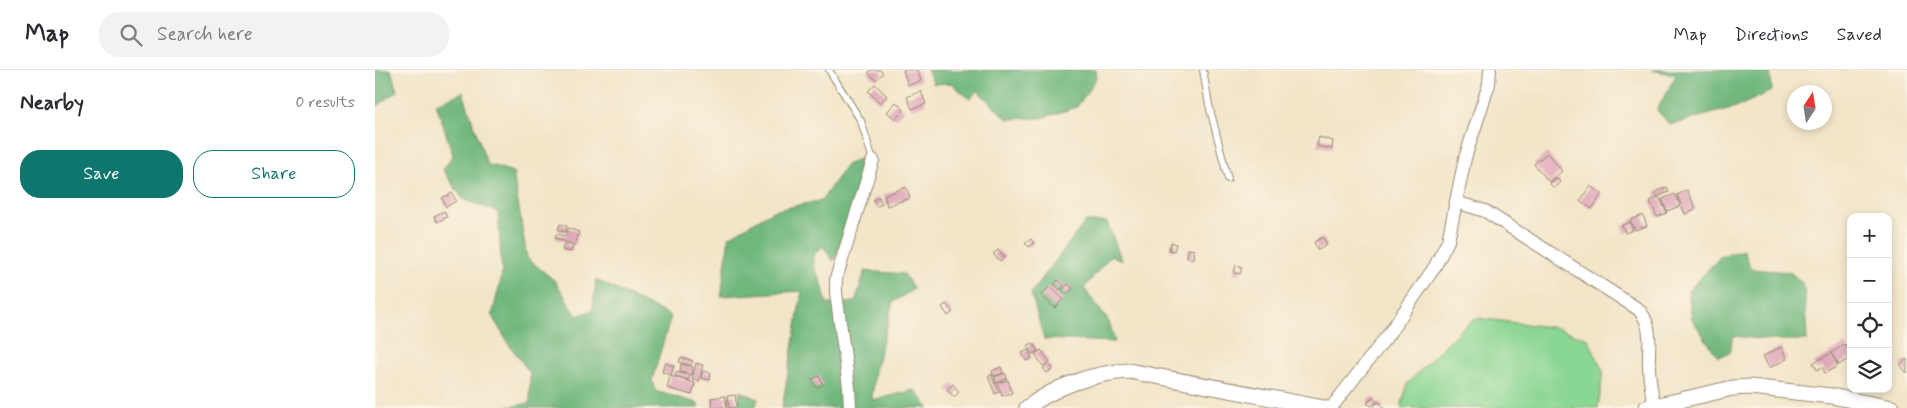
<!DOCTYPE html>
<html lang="en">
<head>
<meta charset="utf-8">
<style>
	body { margin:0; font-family:Mynerve,sans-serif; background:#f2f2f3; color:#2b2b33 }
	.controls { position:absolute; right:15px; bottom:15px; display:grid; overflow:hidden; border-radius:10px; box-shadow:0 2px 8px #0003 }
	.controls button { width:45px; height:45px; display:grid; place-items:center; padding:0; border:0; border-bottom:1px solid #e1e1e2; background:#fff; color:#2b2b33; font:25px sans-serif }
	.compass { position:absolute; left:1412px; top:15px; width:45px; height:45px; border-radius:50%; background:#fff; box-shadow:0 2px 8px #0003; rotate:12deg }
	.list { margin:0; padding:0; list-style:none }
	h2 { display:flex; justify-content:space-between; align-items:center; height:65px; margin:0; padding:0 20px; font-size:21px }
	h2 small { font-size:16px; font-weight:400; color:#7c7c81 }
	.actions { display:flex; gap:10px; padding:15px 20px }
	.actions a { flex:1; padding:11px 0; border:1px solid #0f766e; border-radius:20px; text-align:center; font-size:18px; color:#0f766e }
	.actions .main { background:#0f766e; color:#fff }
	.icon { flex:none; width:28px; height:28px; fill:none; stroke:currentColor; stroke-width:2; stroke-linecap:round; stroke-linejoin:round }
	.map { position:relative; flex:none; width:1532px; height:338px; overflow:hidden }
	header { display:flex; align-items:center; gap:30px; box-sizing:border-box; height:70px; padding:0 25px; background:#fff; border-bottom:1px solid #e1e1e2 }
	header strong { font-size:24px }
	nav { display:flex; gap:28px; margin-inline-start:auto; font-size:18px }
	.search { width:350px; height:45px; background:#f2f2f3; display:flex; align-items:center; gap:12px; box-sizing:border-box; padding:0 18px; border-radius:20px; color:#7c7c81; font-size:19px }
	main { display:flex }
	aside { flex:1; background:#fff }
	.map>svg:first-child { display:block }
	.green { fill:#8ad693; stroke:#628058 }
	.forest { fill:#6fb77d; stroke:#55704e }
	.building { fill:#dfa8b9 }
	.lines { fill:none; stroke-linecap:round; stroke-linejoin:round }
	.service-casing { stroke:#968873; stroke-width:8 }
	.minor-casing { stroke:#968873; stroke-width:14 }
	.tertiary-casing { stroke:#968873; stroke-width:17 }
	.service { stroke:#fff; stroke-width:6 }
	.minor { stroke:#fff; stroke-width:12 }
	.tertiary { stroke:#fff; stroke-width:15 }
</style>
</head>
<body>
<header>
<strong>Map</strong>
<div class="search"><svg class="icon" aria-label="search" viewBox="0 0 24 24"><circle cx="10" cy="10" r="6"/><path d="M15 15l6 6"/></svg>Search here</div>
<nav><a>Map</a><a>Directions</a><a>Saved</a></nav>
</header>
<main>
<aside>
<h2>Nearby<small>0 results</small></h2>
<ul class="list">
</ul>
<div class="actions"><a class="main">Save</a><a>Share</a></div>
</aside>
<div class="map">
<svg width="1532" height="338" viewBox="0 0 1532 338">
	<rect width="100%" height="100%" fill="#fcf5e5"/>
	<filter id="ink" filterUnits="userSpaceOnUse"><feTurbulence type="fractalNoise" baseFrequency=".02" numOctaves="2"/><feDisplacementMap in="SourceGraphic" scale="10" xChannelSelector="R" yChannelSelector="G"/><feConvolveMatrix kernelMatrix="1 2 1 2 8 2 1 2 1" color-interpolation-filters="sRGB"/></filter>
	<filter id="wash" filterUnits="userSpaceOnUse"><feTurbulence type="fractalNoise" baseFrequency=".0096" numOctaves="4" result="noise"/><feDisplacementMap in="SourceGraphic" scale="20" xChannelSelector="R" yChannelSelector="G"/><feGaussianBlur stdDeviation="1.12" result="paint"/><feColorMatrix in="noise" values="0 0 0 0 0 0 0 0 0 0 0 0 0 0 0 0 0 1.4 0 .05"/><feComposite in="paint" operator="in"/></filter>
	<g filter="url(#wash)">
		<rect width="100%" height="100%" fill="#f2e5c8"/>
		<!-- green -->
		<path class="green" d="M1102,248L1182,258L1213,269L1228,301L1223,338H1026L1032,314L1085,260Z"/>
		<!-- forest -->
		<g class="forest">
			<path d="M0,0H16L22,21L0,38Z"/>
			<path d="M552,0H721L722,7L702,37L666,48L632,49L603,21L595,29L576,13L559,14Z"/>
			<path d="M1276,0H1395L1397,21L1364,36L1295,55L1282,40L1301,5Z"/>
			<path d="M88,22L112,94L138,102L152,188L180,211L202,246L218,240L221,210L296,246L277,310L280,321L322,333L324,338H127L155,333V303L133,273L117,246L127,205L123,142L88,129L68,100L78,85L61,34Z"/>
			<path d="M489,87L484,134L458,191L448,176L438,186L440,199L447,214L452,234L480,232L490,201L529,204L539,219L518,232L500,301L497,330L540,320L554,338H407L427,221L346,226L354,167L398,141L447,130L471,95Z"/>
			<path d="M710,152H732L747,191L736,185L709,218L734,252L740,272L669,269L656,223Z"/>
			<path d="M1369,180L1376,199L1415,202L1429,215L1432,270H1395L1358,266L1354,283L1343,287L1317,249L1313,221L1346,186Z"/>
			<path d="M365,321L383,329L380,338H363Z"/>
		</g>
		<g id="blocks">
			<!-- building -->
			<g class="building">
				<path d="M496,0H505L508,3L501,10L493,3Z"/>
				<path d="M528,0H542L546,11L533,15Z"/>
				<path d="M500,14L512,26L505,33L493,21Z"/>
				<path d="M546,21L551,34L537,39L532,27Z"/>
				<path d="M521,32L529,40L520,49L512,42Z"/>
				<path d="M944,67L958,71L957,79L942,76Z"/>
				<path d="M1172,83L1187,101L1174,112L1159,94Z"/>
				<path d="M1181,108L1185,112L1179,118L1174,113Z"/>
				<path d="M1215,116L1227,124L1217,139L1205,131Z"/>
				<path d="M531,117L535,128L512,136L509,125Z"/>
				<path d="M1292,117L1294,122L1282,127L1280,122Z"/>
				<path d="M1312,120L1321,139L1310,144L1302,125Z"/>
				<path d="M77,123L81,131L71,137L67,128Z"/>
				<path d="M1300,124L1305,136L1292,141L1287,129Z"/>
				<path d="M504,127L507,134L501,137L498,130Z"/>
				<path d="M1284,127L1292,143L1282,147L1275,131Z"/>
				<path d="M69,141L72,147L62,152L59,146Z"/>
				<path d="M1268,145L1272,156L1260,160L1255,150Z"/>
				<path d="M1255,152L1258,160L1250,163L1247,155Z"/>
				<path d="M185,154L192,156L190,162L183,160Z"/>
				<path d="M193,158L204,162L200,175L180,168L181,164L190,166Z"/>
				<path d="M948,167L952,175L943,180L939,172Z"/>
				<path d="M656,169L659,173L654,177L650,173Z"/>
				<path d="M796,172L801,174L799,181L794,180Z"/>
				<path d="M189,174L198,176L196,182L187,180Z"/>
				<path d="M813,179L819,180L818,189L812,188Z"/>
				<path d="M623,180L630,187L625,191L618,184Z"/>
				<path d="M861,195L867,197L865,204L859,203Z"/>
				<path d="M683,210L689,215L685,220L679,214Z"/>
				<path d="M693,214L698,218L691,225L687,220Z"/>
				<path d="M675,216L688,229L680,238L666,225Z"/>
				<path d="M571,234L578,242L573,246L567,237Z"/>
				<path d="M658,273L663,281L657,284L652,276Z"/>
				<path d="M1470,274L1476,284V287L1464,295L1456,283Z"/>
				<path d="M1406,277L1412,289L1394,298L1388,286Z"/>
				<path d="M653,280L657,288L651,291L647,283Z"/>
				<path d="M666,280L675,292L668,296L660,284Z"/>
				<path d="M1456,283L1463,296L1450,303L1447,297L1442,300L1438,293Z"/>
				<path d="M306,287L318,291L316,295L304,292Z"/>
				<path d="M1532,289V303L1525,295Z"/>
				<path d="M290,293L299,296L296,305L287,302Z"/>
				<path d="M321,293L328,295L324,311L317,310Z"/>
				<path d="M306,294L318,297L317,305L305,302Z"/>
				<path d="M674,294L678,299L672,303L668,298Z"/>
				<path d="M626,297L628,303L619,306L617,301Z"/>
				<path d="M328,301L336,303L335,310L326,308Z"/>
				<path d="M301,302L315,305L314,310L300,306Z"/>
				<path d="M630,303L632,308L622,313L620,307Z"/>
				<path d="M617,304L620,313L619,314L621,313L624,322L620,324L613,306Z"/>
				<path d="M295,306L320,313L317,325L292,318Z"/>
				<path d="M444,306L448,315L441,318L437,309Z"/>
				<path d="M633,310L637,323L627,326L623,313Z"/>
				<path d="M578,314L584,322L579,327L572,319Z"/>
				<path d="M360,325L362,337L354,338L352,326Z"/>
				<path d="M350,326L352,337L338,338L336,328Z"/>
				<path d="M998,327L1002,331L996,336L992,333Z"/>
				<path d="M1003,332L1010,338H997Z"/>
			</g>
		</g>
	</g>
	<g filter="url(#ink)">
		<use href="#blocks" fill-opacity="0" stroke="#968873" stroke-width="1"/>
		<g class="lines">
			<!-- service casing -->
			<g class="service-casing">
				<g id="service">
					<path d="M454,0L486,51L498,90"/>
					<path d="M828,0L834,35L853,109"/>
				</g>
			</g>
			<!-- minor casing -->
			<g class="minor-casing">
				<g id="minor">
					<path d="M1081,132L1110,141L1263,239C1279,255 1273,277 1274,296C1274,310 1277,323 1279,336"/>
					<path d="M475,338L474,317L461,223V209L498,90"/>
					<path d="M956,338L1013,265L1059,198L1073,171L1090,88L1114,14L1115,0"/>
				</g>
			</g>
			<!-- tertiary casing -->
			<g class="tertiary-casing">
				<g id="tertiary">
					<path d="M652,338C680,316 719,303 754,301L949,338"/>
					<path d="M1271,338L1358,318L1375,317L1456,326L1517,338"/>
				</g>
			</g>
			<!-- service -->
			<use href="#service" class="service"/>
			<!-- minor -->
			<use href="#minor" class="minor"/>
			<!-- tertiary -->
			<use href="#tertiary" class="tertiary"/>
		</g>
	</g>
</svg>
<div class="controls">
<button>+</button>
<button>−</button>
<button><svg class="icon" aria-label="locate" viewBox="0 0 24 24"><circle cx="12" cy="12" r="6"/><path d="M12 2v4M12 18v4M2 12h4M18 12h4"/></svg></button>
<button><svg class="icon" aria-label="layers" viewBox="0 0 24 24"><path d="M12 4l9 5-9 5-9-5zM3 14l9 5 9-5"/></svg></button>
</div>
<svg class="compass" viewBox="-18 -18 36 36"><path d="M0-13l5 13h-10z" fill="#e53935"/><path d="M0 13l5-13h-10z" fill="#7c7c81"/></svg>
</div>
</main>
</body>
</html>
